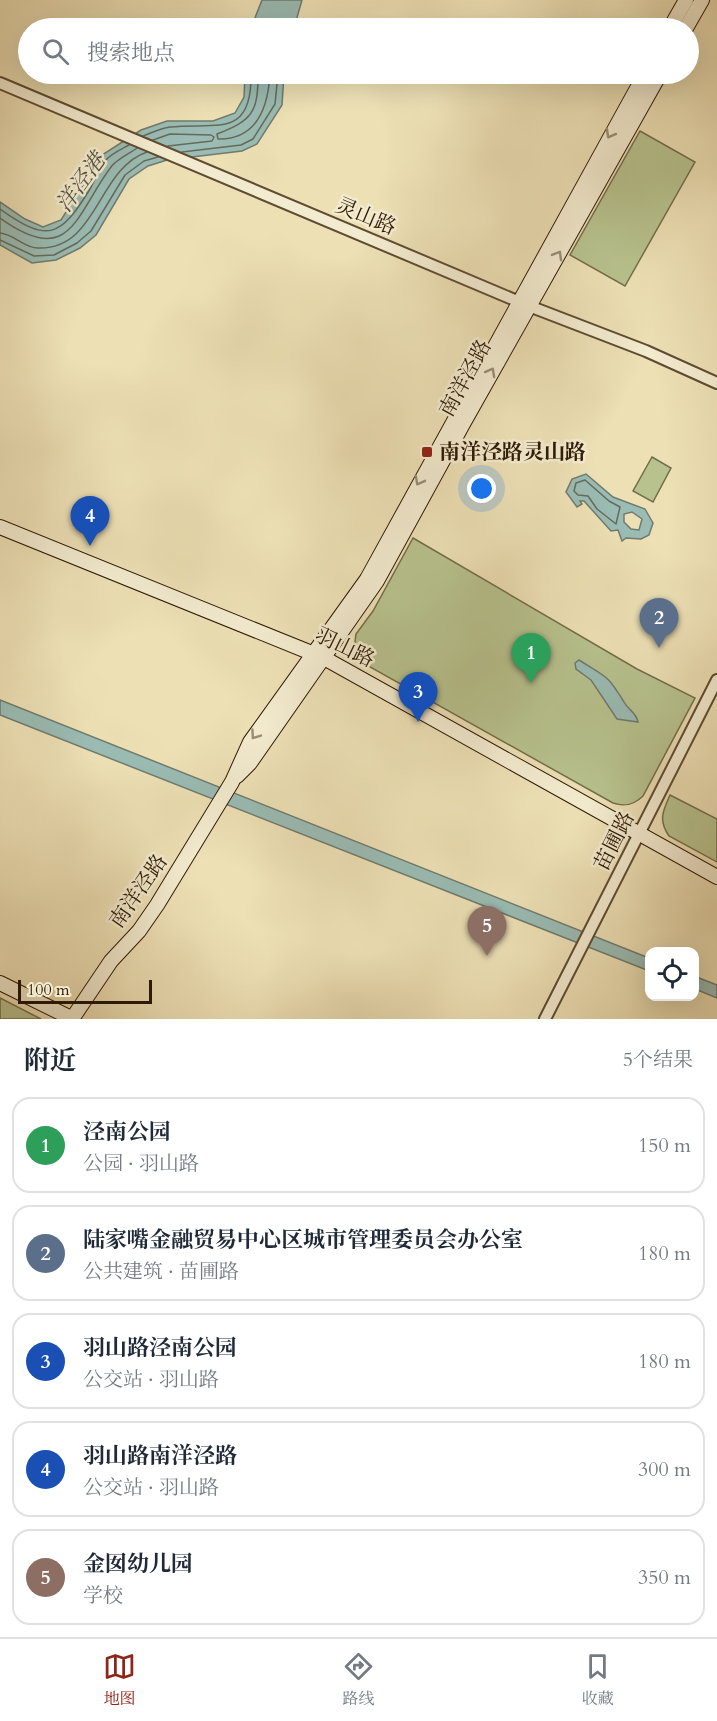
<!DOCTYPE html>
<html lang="zh">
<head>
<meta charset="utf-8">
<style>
	body { margin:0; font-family:Cardo,"Noto Serif SC",serif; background:#f6f6f7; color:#1f2937 }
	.controls { position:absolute; right:18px; bottom:18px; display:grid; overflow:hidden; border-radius:12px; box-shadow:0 6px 24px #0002 }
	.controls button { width:54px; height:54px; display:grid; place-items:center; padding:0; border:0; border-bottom:2px solid #e0e1e3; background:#fff; color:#1f2937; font:30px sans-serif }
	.scale { position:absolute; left:18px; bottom:15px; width:134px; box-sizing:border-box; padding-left:6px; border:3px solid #2f1a05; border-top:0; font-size:16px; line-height:21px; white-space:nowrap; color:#2f1a05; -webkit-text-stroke:4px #f3ebcf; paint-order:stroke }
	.you { position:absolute; left:482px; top:489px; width:21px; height:21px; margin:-15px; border:4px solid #fff; border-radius:50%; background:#1a73e8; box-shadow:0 0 0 9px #1a73e833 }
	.badge { display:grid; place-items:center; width:39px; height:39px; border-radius:50%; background:#8f2418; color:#fff; font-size:20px; font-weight:700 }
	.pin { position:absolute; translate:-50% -50px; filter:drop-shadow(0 2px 3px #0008) }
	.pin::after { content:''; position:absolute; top:32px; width:21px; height:18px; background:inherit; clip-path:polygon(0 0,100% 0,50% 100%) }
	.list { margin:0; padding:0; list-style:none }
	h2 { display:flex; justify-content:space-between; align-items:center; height:78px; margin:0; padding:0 24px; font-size:26px }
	h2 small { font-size:20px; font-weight:400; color:#747a83 }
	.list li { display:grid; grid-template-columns:39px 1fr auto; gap:18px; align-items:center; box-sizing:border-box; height:96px; margin:0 12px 12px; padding:0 12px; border:2px solid #e0e1e3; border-radius:18px }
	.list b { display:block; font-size:22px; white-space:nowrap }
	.list p { margin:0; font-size:20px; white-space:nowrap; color:#747a83 }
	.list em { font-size:20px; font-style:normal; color:#747a83 }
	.icon { flex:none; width:33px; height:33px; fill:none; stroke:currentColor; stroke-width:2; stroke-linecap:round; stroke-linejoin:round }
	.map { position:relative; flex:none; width:717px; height:1019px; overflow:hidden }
	.search { position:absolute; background:#fff; box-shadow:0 6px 24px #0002; left:18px; right:18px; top:18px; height:66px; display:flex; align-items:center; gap:15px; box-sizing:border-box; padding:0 21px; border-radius:33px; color:#747a83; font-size:22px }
	.sheet { height:618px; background:#fff }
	nav { display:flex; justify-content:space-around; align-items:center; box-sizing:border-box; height:84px; border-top:2px solid #e0e1e3; background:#fff; font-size:16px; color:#747a83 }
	nav a { display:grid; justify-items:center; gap:3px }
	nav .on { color:#8f2418 }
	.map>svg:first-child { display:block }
	.green { fill:#b7c28e; stroke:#736e4a; stroke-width:1.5 }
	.water { fill:#9abcb4; stroke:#6f7b6e; stroke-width:1.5; fill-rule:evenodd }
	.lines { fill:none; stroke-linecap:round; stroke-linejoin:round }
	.shore { stroke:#646b5c; stroke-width:1.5 }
	.street-casing { stroke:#5e4c31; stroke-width:14 }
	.secondary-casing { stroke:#2f1a05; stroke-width:16 }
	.street { stroke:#f3ebcf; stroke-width:10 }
	.secondary { stroke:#f3ebcf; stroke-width:14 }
	.oneway { stroke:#9b8d74 }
	.poi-dot { fill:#8f2418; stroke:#f3ebcf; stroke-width:2 }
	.labels { text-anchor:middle; stroke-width:5; stroke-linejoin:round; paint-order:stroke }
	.street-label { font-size:21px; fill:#2f1a05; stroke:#f3ebcf }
	.poi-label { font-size:21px; font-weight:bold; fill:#2f1a05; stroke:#f3ebcf; text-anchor:start }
	.water-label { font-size:22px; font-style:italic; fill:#545342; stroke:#f3ebcf }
</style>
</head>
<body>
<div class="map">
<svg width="717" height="1019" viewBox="0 0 717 1019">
	<rect width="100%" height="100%" fill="#ede0b5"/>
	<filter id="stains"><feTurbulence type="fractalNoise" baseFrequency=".00333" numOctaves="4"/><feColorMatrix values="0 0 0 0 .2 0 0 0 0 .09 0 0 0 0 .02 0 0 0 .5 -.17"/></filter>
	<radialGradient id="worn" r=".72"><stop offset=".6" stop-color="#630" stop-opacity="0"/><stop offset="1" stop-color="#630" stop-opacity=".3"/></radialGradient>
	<!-- green -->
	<g class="green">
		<path d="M640,131L695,162L625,286L570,255Z"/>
		<path d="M652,457L671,468L653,502L633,491Z"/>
		<path d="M413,538L637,669L695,698L643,796C634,805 625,807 613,803L363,663L354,650L356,634L373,611Z"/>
		<path d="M670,795L717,819V862L669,836C658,820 663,811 670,795Z"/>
		<path d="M0,998L41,1019H0Z"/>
	</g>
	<!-- water -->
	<g class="water">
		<path d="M262,0H302L294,28H251Z"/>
		<path d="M245,74H284L282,105L257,144L242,151L167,160L148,166L129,179L96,235L80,248L56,260L32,263L0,245V202L25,219L43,227L61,220L102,155L141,130L167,121H213L235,113L244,97Z"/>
		<path d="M586,474L613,497L645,509L653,523L649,535L641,539L626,538L622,541L618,530L611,531L584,501H580L582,504L577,507L566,492L572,479ZM632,512L642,519L639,530L631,529L624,522V514Z"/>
		<path d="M579,660C607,678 606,673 624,702C628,710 636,712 638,722L617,719L591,680L576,669L575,663Z"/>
		<path d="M0,700L649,958V971L0,715Z"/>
		<path d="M694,976L717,985V998L695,989Z"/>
	</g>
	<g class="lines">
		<!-- shore -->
		<g class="shore">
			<path d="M258,74C258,112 253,120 217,134L218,139C257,140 268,107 270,74"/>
			<path d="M143,136C151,133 161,128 170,127C215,122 252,140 251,74"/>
			<path d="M153,140L170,134L211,135L214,137L212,141L168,146"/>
			<path d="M182,152L241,145L253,139L275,104L278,74"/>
			<path d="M0,209C48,243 60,238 90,189C95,180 99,168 106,160C111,154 122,149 129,145"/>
			<path d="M0,218C71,269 75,215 111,167C117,159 129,154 137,148"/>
			<path d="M0,233C14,234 24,248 38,248C98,250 97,169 147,152"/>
			<path d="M0,240L34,256L54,255L77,243L91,231L125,175L144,161L158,157"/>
			<path d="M585,480L609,501L620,507L616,524L597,509L588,496L578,495L574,491L576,483Z"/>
		</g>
		<!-- street casing -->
		<g class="street-casing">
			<g id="street">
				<path d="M0,83L529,306L646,351L717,383"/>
				<path d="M545,1019L717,680"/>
			</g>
		</g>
		<!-- secondary casing -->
		<g class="secondary-casing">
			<g id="secondary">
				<path d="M670,28L686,0"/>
				<path d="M686,28L702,0"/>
				<path d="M0,527L324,658L717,877"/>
				<path d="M237,776L250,763L377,581L463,424L660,74"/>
				<path d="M0,983L73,1019"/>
				<path d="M72,1019L111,961L139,931L157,905L232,782L250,742L367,579L645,74"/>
			</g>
		</g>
		<!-- street -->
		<use href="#street" class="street"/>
		<!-- secondary -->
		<use href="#secondary" class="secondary"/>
	</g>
	<!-- one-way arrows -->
	<defs><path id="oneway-chevron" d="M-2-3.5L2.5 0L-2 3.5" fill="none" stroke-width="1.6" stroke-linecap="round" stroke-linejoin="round" transform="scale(1.5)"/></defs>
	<g class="oneway">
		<use href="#oneway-chevron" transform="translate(610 134) rotate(119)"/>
		<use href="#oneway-chevron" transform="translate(558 255) rotate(-60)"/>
		<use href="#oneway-chevron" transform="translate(491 372) rotate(-61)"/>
		<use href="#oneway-chevron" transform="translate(419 481) rotate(118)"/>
		<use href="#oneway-chevron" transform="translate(255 735) rotate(125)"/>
	</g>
	<!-- markers -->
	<rect class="poi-dot" x="421" y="446" width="12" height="12" rx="3"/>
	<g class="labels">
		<!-- street labels -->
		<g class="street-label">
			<text transform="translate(366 216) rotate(23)" y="7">灵山路</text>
			<text transform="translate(465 378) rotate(-61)" y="7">南洋泾路</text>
			<text transform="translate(345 647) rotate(26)" y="7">羽山路</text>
			<text transform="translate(614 841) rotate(-63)" y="7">苗圃路</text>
			<text transform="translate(138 891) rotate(-55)" y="7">南洋泾路</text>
		</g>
		<!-- poi labels -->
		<g class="poi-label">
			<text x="439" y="459">南洋泾路灵山路</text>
		</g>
		<!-- water labels -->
		<g class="water-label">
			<text transform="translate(80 182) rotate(-54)" y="8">洋泾港</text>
		</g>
	</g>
	<rect width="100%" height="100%" filter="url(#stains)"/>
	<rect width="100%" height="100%" fill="url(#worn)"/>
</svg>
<div class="controls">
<button><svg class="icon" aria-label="locate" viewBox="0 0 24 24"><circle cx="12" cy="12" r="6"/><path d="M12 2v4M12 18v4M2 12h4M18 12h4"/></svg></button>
</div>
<div class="scale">100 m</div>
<div class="you"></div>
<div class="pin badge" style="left:531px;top:683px;background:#2e9e5b">1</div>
<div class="pin badge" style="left:659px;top:648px;background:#5c6f8a">2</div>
<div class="pin badge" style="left:418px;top:722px;background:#1a4fb4">3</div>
<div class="pin badge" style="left:90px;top:546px;background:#1a4fb4">4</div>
<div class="pin badge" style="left:487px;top:956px;background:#8d6e63">5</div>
<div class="search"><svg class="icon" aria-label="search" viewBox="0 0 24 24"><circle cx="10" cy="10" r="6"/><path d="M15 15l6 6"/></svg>搜索地点</div>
</div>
<section class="sheet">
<h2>附近<small>5个结果</small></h2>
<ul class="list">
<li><span class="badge" style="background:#2e9e5b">1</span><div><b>泾南公园</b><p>公园 · 羽山路</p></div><em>150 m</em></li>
<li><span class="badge" style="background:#5c6f8a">2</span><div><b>陆家嘴金融贸易中心区城市管理委员会办公室</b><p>公共建筑 · 苗圃路</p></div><em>180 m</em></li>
<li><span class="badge" style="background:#1a4fb4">3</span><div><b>羽山路泾南公园</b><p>公交站 · 羽山路</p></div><em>180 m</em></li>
<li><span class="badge" style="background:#1a4fb4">4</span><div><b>羽山路南洋泾路</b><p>公交站 · 羽山路</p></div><em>300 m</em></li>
<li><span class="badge" style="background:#8d6e63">5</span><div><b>金囡幼儿园</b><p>学校</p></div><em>350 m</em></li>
</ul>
</section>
<nav>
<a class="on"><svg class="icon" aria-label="map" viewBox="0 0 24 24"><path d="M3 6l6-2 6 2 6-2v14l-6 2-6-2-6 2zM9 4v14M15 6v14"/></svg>地图</a>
<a><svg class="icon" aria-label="directions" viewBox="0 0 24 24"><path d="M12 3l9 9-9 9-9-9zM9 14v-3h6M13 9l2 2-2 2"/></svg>路线</a>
<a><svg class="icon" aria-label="saved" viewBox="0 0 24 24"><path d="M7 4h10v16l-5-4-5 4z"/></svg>收藏</a>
</nav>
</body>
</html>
